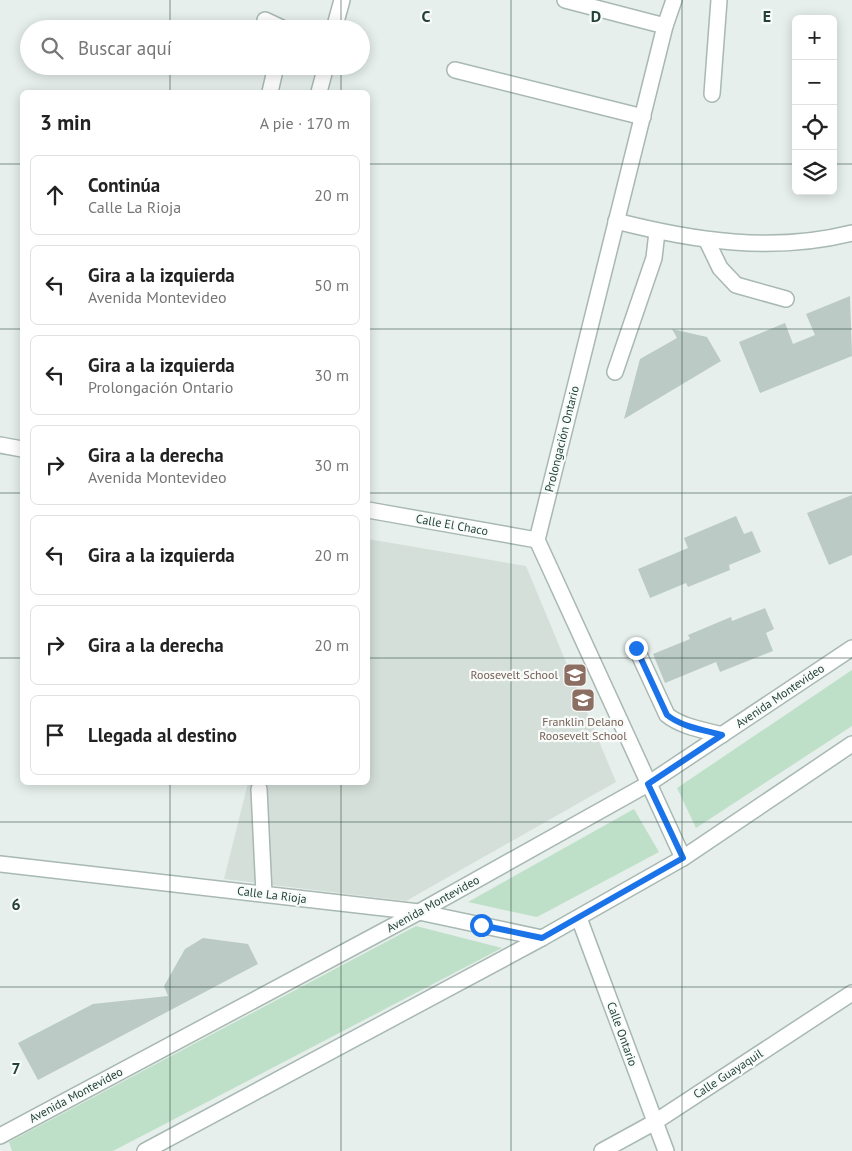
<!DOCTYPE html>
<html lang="es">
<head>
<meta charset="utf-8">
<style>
	body { margin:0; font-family:"PT Sans",sans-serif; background:#f6f6f6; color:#222 }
	.controls { position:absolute; right:15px; top:15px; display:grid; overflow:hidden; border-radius:8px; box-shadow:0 2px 12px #0003 }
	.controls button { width:45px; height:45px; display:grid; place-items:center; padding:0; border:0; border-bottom:1px solid #e0e0e0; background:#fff; color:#222; font:25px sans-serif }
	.stop { position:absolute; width:15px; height:15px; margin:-11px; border:4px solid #1a73e8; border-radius:50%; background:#fff }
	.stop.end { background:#1a73e8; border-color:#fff; box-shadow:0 1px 5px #0008 }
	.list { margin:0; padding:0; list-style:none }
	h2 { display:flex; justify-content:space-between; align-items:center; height:65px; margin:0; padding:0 20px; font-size:21px }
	h2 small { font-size:16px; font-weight:400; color:#767676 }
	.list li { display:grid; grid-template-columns:32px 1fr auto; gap:15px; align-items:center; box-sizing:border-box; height:80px; margin:0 10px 10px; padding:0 10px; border:1px solid #e0e0e0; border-radius:8px }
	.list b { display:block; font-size:19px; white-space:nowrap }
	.list p { margin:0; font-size:16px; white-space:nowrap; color:#767676 }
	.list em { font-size:16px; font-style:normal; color:#767676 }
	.icon { flex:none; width:28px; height:28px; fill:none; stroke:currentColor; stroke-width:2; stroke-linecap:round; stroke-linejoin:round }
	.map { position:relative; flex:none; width:852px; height:1151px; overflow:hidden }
	.search { position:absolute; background:#fff; box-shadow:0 2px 12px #0003; left:20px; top:20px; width:350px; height:55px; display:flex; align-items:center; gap:12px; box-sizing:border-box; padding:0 18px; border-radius:28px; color:#767676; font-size:19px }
	.panel { position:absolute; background:#fff; box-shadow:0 2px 12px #0003; left:20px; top:90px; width:350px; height:695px; border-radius:8px }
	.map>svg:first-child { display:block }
	.built { fill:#d4dfda }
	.green { fill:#bfe0c8 }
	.building { fill:#bbcac4 }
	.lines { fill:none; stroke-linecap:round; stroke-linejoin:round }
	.minor-casing { stroke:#a8b8b2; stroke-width:18 }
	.minor { stroke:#fff; stroke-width:15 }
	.route { stroke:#1a73e8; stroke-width:6 }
	.grid { fill:none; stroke:#24423a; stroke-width:1; stroke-opacity:0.55 }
	.labels { text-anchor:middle; stroke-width:4.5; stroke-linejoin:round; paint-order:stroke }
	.street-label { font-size:12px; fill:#24423a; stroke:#f7fbf9 }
	.education-label { font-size:12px; fill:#785e54; stroke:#f7fbf9; text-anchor:end }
	.grid-label { font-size:16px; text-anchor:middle; font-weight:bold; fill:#24423a; stroke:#f7fbf9; stroke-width:4.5; stroke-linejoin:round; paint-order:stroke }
</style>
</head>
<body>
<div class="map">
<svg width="852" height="1151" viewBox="0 0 852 1151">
	<rect width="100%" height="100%" fill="#e6efeb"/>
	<!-- built -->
	<path class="built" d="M368,539L526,566L616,782L406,901L224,879L248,783L368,782Z"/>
	<!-- green -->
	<g class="green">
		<path d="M852,670V726L696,828L677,788Z"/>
		<path d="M634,809L659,852L537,917L468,902Z"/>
		<path d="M416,926L502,948L113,1151H12L9,1142Z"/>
	</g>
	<!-- building -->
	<g class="building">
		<path d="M850,296L852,356L760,393L739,342L785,323L793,344L815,335L806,314Z"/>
		<path d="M672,329L707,337L721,361L624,419L640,359L677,338Z"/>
		<path d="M852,495V555L829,565L807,513Z"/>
		<path d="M736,516L744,534L752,531L761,552L729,565L730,570L688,587L686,583L650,598L638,569L688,548L684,538Z"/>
		<path d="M765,608L774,629L766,633L773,651L720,672L716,662L665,683L653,654L690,639L688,635L731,617L732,621Z"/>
		<path d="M203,938L248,944L258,964L38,1080L18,1043L93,1004L168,996L164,986L185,949Z"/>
	</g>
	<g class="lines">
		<!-- minor casing -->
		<g class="minor-casing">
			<g id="minor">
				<path d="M565,0L665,26"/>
				<path d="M674,0L665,26L537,540L683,858"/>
				<path d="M265,20L284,29"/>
				<path d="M334,29L342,0"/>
				<path d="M455,70L643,117"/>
				<path d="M270,92L276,66"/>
				<path d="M319,92L326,66"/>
				<path d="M712,94L719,0"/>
				<path d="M616,221C694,241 773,253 852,233"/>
				<path d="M707,241L720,268L736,285L786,299"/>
				<path d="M615,372L654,258L657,232"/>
				<path d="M0,445L22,449"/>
				<path d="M368,510L537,540"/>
				<path d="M636,648L667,715C682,727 704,730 722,735"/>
				<path d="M259,789L264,894"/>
				<path d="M0,864L419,912L542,938"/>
				<path d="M579,918L666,1151"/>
				<path d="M0,1136L419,912L648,784L852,648"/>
				<path d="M145,1151L542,938L683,858L852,744"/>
				<path d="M602,1151L655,1122L852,993"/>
			</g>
		</g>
		<!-- minor -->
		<use href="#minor" class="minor"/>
	</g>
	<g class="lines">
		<!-- route -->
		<path class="route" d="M481,925L542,938L683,858L648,784L722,735C704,730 682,727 667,715L636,648"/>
	</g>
	<!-- grid -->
	<path class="grid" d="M170,0V29M341,0V29M511,0V1151M682,0V1151M170,66V92M341,66V92M0,164H22M368,164H796M833,164H852M0,329H22M368,329H852M0,493H22M368,493H852M0,658H22M368,658H852M170,782V1151M341,782V1151M0,822H852M0,987H852"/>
	<!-- icons -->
	<defs>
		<g id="school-square" transform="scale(1.25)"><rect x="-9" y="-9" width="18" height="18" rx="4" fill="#8d6e63" stroke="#f7fbf9"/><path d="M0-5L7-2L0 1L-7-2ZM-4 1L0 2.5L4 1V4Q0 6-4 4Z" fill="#fff"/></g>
	</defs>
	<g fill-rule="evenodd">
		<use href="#school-square" x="575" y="675"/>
		<use href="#school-square" x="583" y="700"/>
	</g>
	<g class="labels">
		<!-- street labels -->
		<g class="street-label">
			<text transform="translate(562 439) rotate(-76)" y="4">Prolongación Ontario</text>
			<text transform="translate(452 525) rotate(10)" y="4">Calle El Chaco</text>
			<text transform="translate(780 696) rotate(-34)" y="4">Avenida Montevideo</text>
			<text transform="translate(272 895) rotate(7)" y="4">Calle La Rioja</text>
			<text transform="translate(433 904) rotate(-29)" y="4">Avenida Montevideo</text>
			<text transform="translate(622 1034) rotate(70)" y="4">Calle Ontario</text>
			<text transform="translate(728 1074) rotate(-33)" y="4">Calle Guayaquil</text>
			<text transform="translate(76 1095) rotate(-28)" y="4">Avenida Montevideo</text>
		</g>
		<!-- education labels -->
		<g class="education-label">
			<text x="558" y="679">Roosevelt School</text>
			<text x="583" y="726" text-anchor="middle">Franklin Delano<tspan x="583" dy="14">Roosevelt School</tspan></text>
		</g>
	</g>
	<g class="grid-label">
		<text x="426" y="22">C</text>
		<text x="596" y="22">D</text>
		<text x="767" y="22">E</text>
		<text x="16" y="910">6</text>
		<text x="16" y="1074">7</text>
	</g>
</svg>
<div class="controls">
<button>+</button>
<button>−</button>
<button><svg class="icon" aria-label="locate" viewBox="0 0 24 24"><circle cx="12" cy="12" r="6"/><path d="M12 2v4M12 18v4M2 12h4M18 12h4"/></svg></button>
<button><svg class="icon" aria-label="layers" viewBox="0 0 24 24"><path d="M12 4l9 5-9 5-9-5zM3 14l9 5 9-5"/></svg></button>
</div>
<div class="stop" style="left:481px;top:925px"></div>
<div class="stop end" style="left:636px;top:648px"></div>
<div class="search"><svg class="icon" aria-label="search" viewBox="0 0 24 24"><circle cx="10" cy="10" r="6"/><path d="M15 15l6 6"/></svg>Buscar aquí</div>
<section class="panel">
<h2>3 min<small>A pie · 170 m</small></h2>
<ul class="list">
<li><svg class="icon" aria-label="ahead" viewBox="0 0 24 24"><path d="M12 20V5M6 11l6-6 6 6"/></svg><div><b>Continúa</b><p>Calle La Rioja</p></div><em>20 m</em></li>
<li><svg class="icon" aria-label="left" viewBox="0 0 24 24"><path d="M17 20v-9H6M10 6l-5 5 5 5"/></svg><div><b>Gira a la izquierda</b><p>Avenida Montevideo</p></div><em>50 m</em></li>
<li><svg class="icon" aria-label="left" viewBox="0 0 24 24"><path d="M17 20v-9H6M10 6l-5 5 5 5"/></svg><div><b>Gira a la izquierda</b><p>Prolongación Ontario</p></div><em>30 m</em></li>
<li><svg class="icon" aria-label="right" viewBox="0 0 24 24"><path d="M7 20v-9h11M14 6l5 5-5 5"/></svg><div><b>Gira a la derecha</b><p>Avenida Montevideo</p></div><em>30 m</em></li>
<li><svg class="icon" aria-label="left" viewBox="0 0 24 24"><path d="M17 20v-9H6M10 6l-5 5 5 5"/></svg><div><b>Gira a la izquierda</b></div><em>20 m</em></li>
<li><svg class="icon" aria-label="right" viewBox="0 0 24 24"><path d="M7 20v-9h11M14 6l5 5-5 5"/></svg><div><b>Gira a la derecha</b></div><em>20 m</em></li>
<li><svg class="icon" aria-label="arrive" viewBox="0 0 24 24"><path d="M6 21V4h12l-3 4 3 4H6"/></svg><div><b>Llegada al destino</b></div></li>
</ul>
</section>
</div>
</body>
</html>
